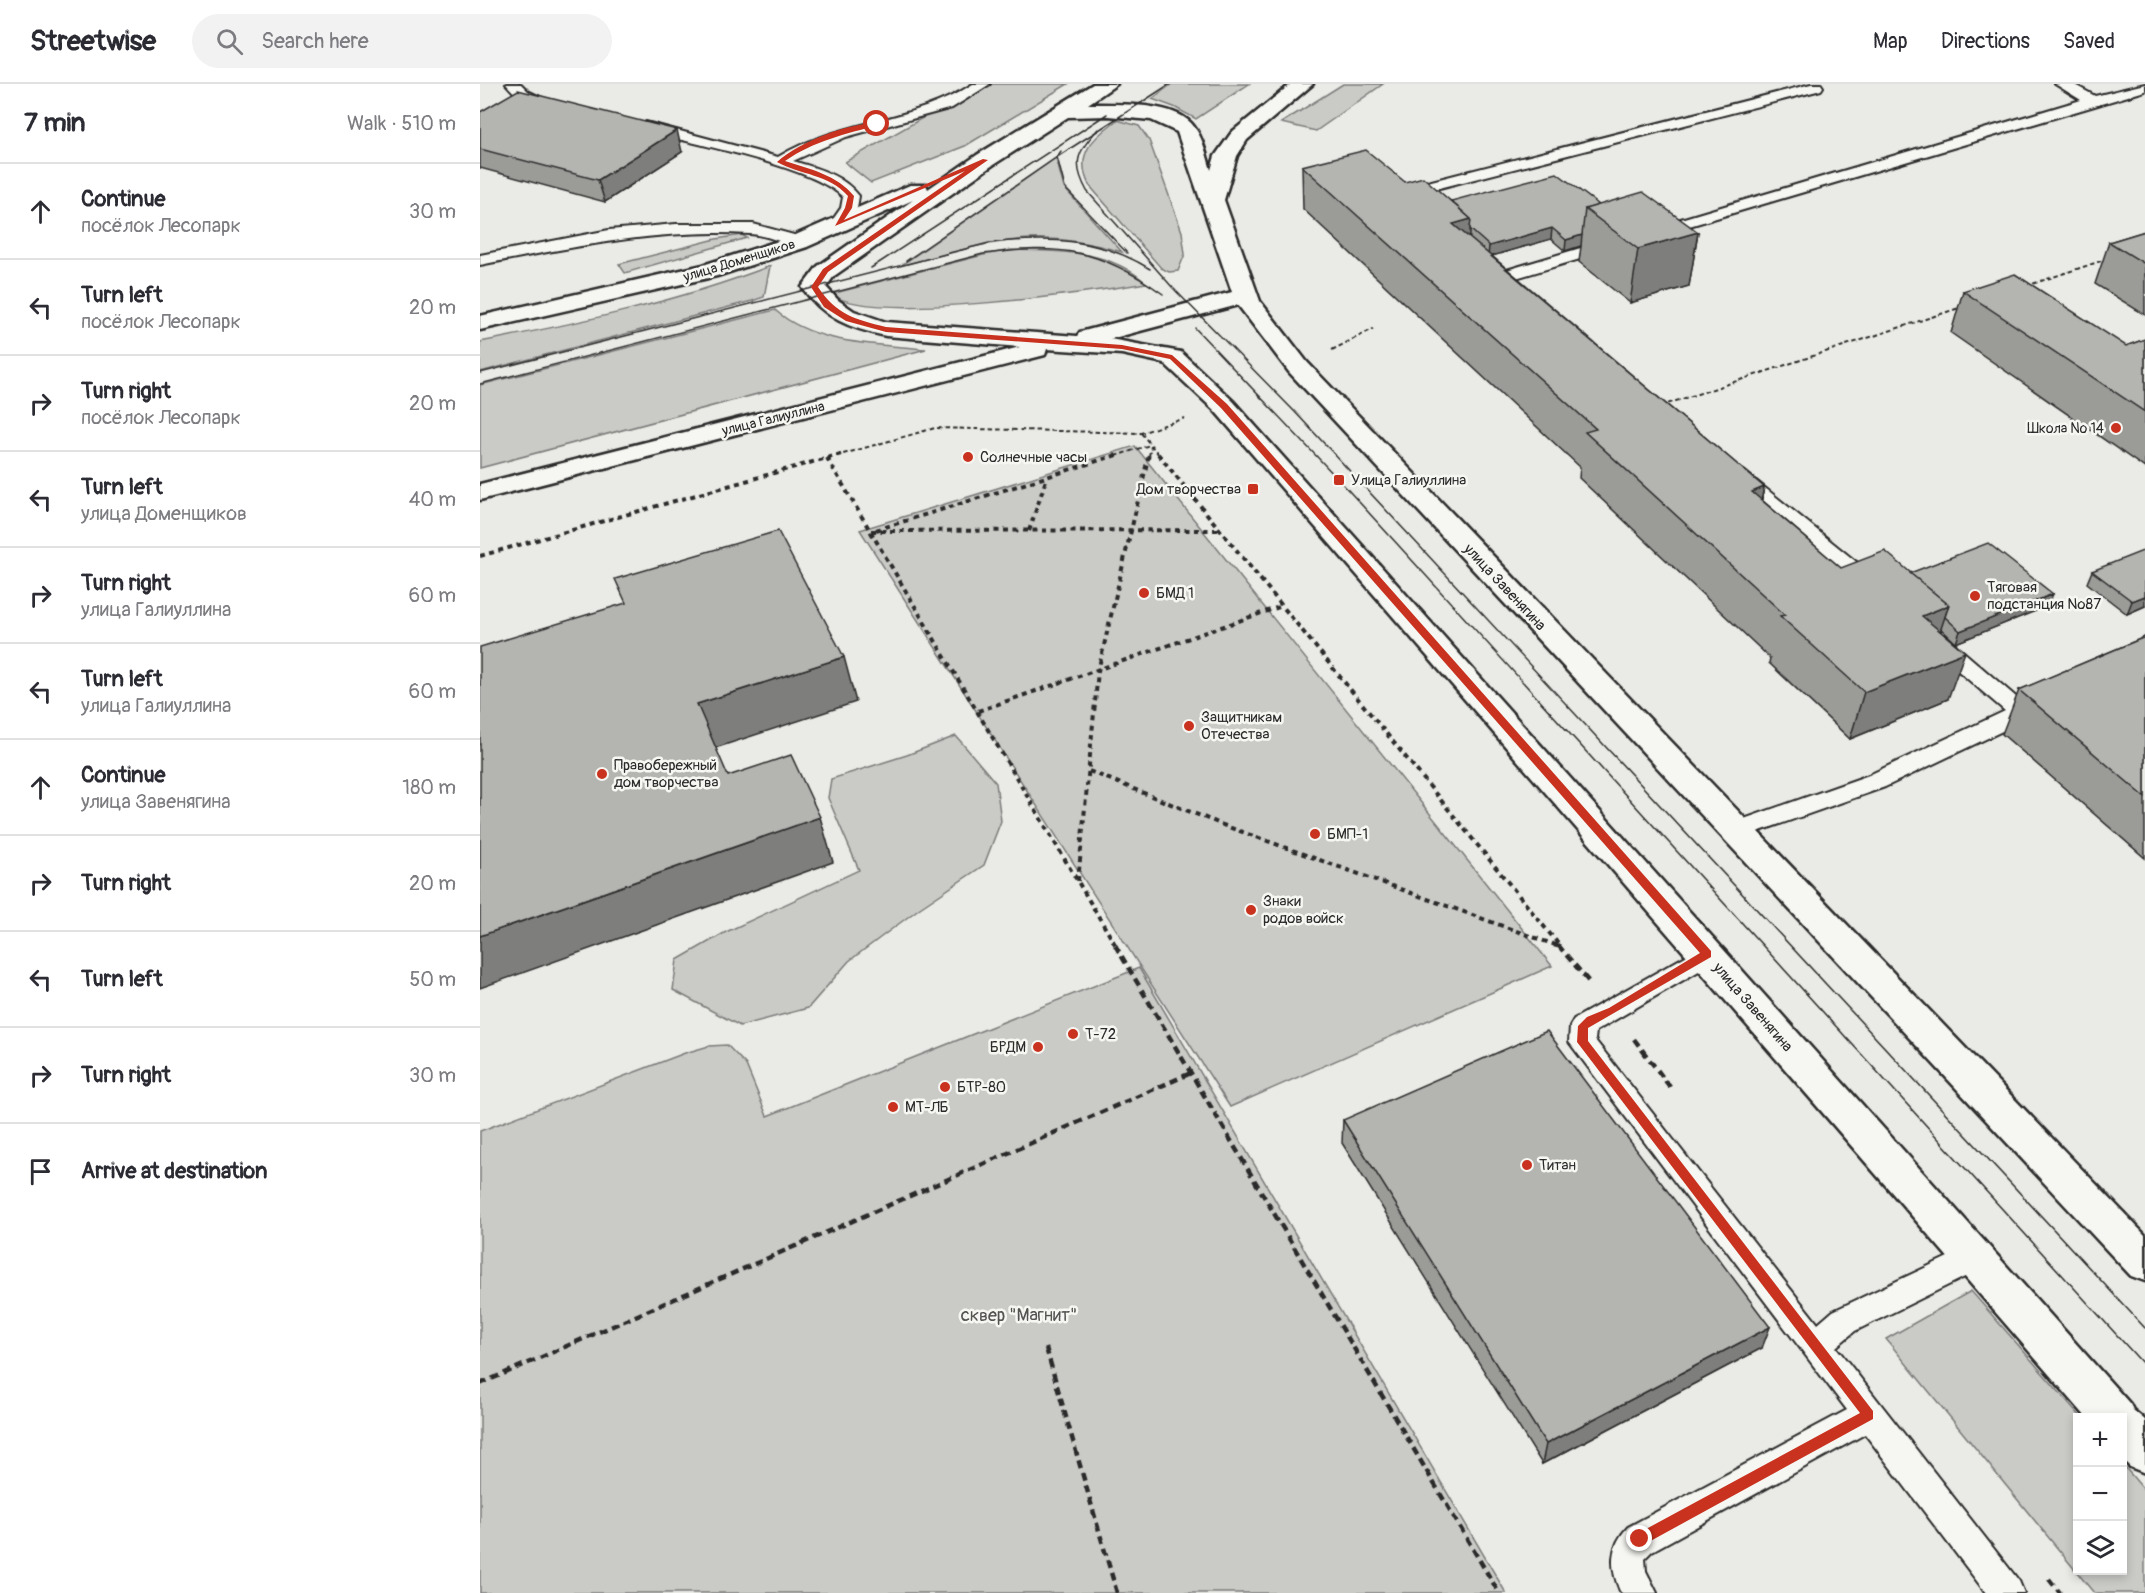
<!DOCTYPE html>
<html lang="en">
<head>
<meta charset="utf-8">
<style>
	body { margin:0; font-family:Pangolin,sans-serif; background:#f2f2f3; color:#2b2b33 }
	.controls { position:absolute; right:18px; bottom:18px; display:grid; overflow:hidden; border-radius:0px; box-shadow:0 3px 9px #0003 }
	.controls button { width:54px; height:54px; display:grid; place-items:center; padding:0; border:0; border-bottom:2px solid #e1e1e2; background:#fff; color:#2b2b33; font:30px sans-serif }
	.stop { position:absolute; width:18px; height:18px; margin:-14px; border:4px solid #c8321e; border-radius:50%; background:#fff }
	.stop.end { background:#c8321e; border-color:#fff; box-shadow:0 2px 6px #0008 }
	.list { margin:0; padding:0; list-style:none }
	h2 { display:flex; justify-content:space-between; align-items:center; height:78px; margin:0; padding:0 24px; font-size:26px }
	h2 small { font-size:20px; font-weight:400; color:#7c7c81 }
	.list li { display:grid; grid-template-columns:39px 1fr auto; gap:18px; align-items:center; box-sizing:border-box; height:96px; padding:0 24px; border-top:2px solid #e1e1e2 }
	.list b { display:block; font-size:22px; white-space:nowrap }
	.list p { margin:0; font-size:20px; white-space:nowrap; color:#7c7c81 }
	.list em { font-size:20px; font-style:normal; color:#7c7c81 }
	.icon { flex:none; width:33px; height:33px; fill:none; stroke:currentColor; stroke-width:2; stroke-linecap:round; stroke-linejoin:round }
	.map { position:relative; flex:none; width:1665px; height:1509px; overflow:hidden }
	header { display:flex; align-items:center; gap:36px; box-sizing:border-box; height:84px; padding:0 30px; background:#fff; border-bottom:2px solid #e1e1e2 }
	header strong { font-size:28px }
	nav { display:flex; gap:33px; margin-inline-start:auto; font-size:21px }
	.search { width:420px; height:54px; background:#f2f2f3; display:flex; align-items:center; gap:15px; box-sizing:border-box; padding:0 21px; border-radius:33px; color:#7c7c81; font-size:22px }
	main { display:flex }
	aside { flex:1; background:#fff }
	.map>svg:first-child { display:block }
	.green { fill:#cacac7; stroke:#7a7a79; stroke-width:1.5 }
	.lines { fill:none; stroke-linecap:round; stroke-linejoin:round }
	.service-casing { stroke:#2b2b2b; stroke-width:4 }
	.primary-casing { stroke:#2b2b2b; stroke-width:5 }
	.path-far2 { stroke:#2b2b2b; stroke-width:2; stroke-dasharray:4.5 3; stroke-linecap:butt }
	.path-far1 { stroke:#2b2b2b; stroke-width:4; stroke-dasharray:5 4.5; stroke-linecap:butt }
	.path { stroke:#2b2b2b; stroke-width:4.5; stroke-dasharray:8 5; stroke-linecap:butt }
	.service { fill:#f6f6f2; fill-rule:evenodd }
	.primary { fill:#f6f6f2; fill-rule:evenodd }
	.tram { stroke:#2b2b2b; stroke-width:1.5 }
	.wall { fill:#9b9b98; stroke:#2b2b2b; stroke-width:1.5 }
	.shaded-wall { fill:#7e7e7c; stroke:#2b2b2b; stroke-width:1.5 }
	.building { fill:#b4b4b1; stroke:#2b2b2b; stroke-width:1.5 }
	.route { fill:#c8321e }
	.poi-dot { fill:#c8321e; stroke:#f6f6f2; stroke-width:2 }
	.labels { text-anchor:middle; stroke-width:5; stroke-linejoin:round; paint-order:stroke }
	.far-street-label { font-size:14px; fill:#2b2b2b; stroke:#f6f6f2 }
	.far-poi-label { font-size:14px; fill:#2b2b2b; stroke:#f6f6f2; text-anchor:end }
	.poi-label { font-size:15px; fill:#2b2b2b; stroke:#f6f6f2; text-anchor:start }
	.street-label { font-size:15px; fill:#2b2b2b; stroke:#f6f6f2 }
	.near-park-label { font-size:18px; fill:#535352; stroke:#f6f6f2 }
</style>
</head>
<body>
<header>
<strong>Streetwise</strong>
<div class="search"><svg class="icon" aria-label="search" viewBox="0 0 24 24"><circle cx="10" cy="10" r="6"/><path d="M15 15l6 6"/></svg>Search here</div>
<nav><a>Map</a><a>Directions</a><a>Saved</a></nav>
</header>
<main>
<aside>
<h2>7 min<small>Walk · 510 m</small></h2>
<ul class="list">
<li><svg class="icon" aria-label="ahead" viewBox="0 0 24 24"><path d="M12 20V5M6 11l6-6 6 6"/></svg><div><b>Continue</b><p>посёлок Лесопарк</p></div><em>30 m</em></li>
<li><svg class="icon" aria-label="left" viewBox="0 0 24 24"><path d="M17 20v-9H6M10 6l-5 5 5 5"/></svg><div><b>Turn left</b><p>посёлок Лесопарк</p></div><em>20 m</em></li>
<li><svg class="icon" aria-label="right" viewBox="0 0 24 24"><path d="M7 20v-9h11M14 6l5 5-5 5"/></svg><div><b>Turn right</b><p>посёлок Лесопарк</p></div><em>20 m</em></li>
<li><svg class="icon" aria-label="left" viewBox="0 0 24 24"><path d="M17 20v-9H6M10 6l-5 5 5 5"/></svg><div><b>Turn left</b><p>улица Доменщиков</p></div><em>40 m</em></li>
<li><svg class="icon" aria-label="right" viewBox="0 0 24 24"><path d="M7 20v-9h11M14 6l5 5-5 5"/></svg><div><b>Turn right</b><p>улица Галиуллина</p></div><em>60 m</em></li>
<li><svg class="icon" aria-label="left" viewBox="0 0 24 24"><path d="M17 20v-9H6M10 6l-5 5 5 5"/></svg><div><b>Turn left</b><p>улица Галиуллина</p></div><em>60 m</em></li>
<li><svg class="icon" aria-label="ahead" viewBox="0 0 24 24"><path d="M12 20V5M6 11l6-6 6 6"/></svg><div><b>Continue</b><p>улица Завенягина</p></div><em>180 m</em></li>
<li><svg class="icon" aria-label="right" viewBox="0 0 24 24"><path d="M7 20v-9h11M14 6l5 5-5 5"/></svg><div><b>Turn right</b></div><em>20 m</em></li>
<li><svg class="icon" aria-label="left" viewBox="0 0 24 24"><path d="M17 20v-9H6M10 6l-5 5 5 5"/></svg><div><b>Turn left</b></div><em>50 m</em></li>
<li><svg class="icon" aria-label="right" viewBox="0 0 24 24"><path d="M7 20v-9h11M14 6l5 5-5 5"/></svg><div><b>Turn right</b></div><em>30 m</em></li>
<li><svg class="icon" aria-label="arrive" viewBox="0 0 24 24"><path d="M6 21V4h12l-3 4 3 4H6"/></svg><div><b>Arrive at destination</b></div></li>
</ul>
</aside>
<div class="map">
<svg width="1665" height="1509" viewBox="0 0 1665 1509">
	<rect width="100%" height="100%" fill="#eaeae6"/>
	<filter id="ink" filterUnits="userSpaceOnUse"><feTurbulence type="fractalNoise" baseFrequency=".0167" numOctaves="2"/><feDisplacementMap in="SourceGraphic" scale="12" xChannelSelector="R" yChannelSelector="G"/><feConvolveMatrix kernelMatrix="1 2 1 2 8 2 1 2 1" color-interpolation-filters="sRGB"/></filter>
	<g filter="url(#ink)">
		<!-- green -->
		<g class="green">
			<path d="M502,0H588L485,62L391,99L365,78Z"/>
			<path d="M692,0H769L716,35L694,23L672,15Z"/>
			<path d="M863,0H903L836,47L801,39Z"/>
			<path d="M637,36L659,42L669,56L702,148L705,170L698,187L689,188L681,184L609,101C594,70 613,54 637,36Z"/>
			<path d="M576,74L584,104L642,168C556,141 503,160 420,182Z"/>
			<path d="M262,151L267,154L145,189L139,180L236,155Z"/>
			<path d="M531,166C580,167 628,165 666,199C614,208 388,240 351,210L503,171Z"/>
			<path d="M290,182L284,213L272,217L0,288V258C98,239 197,218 290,182Z"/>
			<path d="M295,226C334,261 397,260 446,265L0,384V301Z"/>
			<path d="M655,362L1072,882L750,1023L380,446Z"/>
			<path d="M476,652L516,699L521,737L504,781L440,824L369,877L328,924L260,942L193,906L197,876L246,848L379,786L348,714L351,695L427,671Z"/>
			<path d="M659,884L1026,1509H0V1047L205,969L229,962L247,961L266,981L287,1032Z"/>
			<path d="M1491,1207L1601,1333L1598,1334V1486H1642L1643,1381L1665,1407V1509H1614L1406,1255Z"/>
		</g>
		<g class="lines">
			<!-- service casing -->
			<g class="service-casing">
				<g id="service">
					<path d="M26,0H41L48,7L75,20L68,24L38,13Z"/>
					<path d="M493,0H510L472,24L366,53L313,77C337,84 363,91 379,112L377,124L363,144L357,146L349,141L361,124L363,113C331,81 208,59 161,46L158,43L166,38L298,73C359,36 434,39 493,0Z"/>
					<path d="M1331,0H1341L1343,3L1341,6L940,109L934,117L928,119L920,114L922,107L928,103Z"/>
					<path d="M1575,0H1593L1615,12L1665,0V7L1179,151L1173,153L1165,148L1167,145L1601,16Z"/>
					<path d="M196,140H273L325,154L327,158L319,163C303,159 286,151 270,150C178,144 89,164 0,181V171L129,146Z"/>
					<path d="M1131,155L1137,156L1139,160L1137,164L1019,199L1011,194L1013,190Z"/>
					<path d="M1257,385L1264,387L1400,497L1403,502L1400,507H1386L1250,395L1247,391Z"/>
					<path d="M1456,549L1464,551L1543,619L1554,615L1562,618L1565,623L1562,628L1405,703L1263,753L1255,756L1247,753L1243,747L1247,741L1389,691L1525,627L1448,561L1445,556L1448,551Z"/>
					<path d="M1227,860L1236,863L1240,870L1236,877L1116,947L1115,956L1338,1240L1353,1227L1485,1165L1495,1161L1505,1165L1510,1174L1505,1183L1375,1247L1356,1263L1539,1497L1544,1509H1506L1385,1350L1172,1467L1165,1474L1166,1487L1177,1509H1142L1140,1507C1130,1483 1129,1463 1148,1443L1367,1326L1089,958L1090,942L1094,935Z"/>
				</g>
			</g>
			<!-- primary casing -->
			<g class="primary-casing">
				<path id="primary" d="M613,0H637L608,20C635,20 692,18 711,39C723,52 726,70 731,86L735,72L752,48L811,0H833L767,56L757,72L744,116L780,217L827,278L1665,1151V1197L1651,1192L809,288L758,221L630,255L701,268L753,317L1650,1320L1653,1326L1665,1336V1389L1650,1383L1642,1375V1334H1607L735,327L684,279L642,270L567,265L565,271L0,416V400L540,263L406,252C370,244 344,235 322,203L338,182L433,116L327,163L237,192L0,246V232L223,181L311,153L430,101H446L448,105L497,71ZM628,32L671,36L697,48L752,208L600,248L597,252L406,238L374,227L358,216L346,203L354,192L513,81L588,33Z"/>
			</g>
			<!-- path-far2 -->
			<g class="path-far2">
				<path d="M1546,202L1627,175"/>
				<path d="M852,266L893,245"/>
				<path d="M1181,322L1482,223"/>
				<path d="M661,349L680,372"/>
				<path d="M356,372L455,344L661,349L705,334"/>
				<path d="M635,372L670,361"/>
				<path d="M669,372L671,362"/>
			</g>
			<!-- path-far1 -->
			<g class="path-far1">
				<path d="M678,370L1080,862"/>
				<path d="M347,374L636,862"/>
				<path d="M396,446L640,370"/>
				<path d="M391,447L739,446"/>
				<path d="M549,447L567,393"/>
				<path d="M0,472L361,370"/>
				<path d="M498,627L802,522"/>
				<path d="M609,687L743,741L1078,862"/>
				<path d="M598,797L618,587L669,370"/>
			</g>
			<!-- path -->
			<g class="path">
				<path d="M635,861L1019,1509"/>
				<path d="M1074,861L1078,862"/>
				<path d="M1078,861L1109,898"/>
				<path d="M1154,955L1193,1007"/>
				<path d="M566,1264L637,1509"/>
				<path d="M0,1300L711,989"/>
				<path d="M1569,1495L1580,1509"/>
			</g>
			<!-- service -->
			<use href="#service" class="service"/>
			<!-- primary -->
			<use href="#primary" class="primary"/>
			<!-- tram -->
			<g class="tram">
				<path d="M618,45C598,68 591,78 607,107L693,204L815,328L1665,1244"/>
				<path d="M581,67L577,73L585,104L647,169"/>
				<path d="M426,177L577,73L690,0"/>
				<path d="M391,184L627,30"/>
				<path d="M715,244L859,396L1665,1282"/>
				<path d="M0,289L509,159C567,153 619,153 670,185"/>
				<path d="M0,300L503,170C580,160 619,164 683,210"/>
			</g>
		</g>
		<!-- wall -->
		<g class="wall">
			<path d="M0,28L202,68L125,118L0,84Z"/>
			<path d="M822,82L925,98L971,117L1119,121L1218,148L1209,202L1150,219L1099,178L1101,162L1085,167L1071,155L1012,172L1284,403L1282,416L1361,484L1430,489L1568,522L1476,559L1461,545L1468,615L1370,655L1289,579L1290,574L1099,394L1100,383L823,125Z"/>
			<path d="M1665,147V231L1615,200L1629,158Z"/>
			<path d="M1483,207L1646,262L1665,255V384L1471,249Z"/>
			<path d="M1612,487L1665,522L1647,530L1607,499Z"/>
			<path d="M1665,553V774L1522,650L1539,606Z"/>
			<path d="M863,1036L1282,1264L1062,1380L862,1059Z"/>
		</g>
		<!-- shaded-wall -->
		<g class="shaded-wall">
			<path d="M197,46L202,68L125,118L118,96Z"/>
			<path d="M991,135L988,179L973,140Z"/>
			<path d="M1072,144L1071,155L1008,173L1009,162Z"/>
			<path d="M1218,148L1209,202L1150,219L1158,165Z"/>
			<path d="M1102,151L1101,162L1085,167L1086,156Z"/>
			<path d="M1284,403L1274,450L1272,408Z"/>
			<path d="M1573,510L1568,522L1476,559L1480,547Z"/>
			<path d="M1665,512V522L1647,530L1652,517Z"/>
			<path d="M1469,521L1453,568L1442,532Z"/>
			<path d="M1485,568L1468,615L1370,655L1384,608Z"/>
			<path d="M364,573L376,618L232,665L217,620Z"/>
			<path d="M340,733L353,778L0,904V852Z"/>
			<path d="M1290,1243L1282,1264L1062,1380L1066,1360Z"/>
		</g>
		<!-- building -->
		<g class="building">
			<path d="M38,6L197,46L118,96L0,65V28Z"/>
			<path d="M886,66L925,98L943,93L991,135L973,140L1284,403L1272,408L1361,484L1405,467L1469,521L1442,532L1485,568L1384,608L1300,532L1305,531L1105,348L1116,345L822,82Z"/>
			<path d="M1077,89L1119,121L1105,125L1102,151L1086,156L1072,144L1009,162L990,145L991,135L971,117Z"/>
			<path d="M1163,108L1218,148L1158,165L1105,125Z"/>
			<path d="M1665,147V180L1629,158Z"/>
			<path d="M1535,190L1646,262L1665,255V328L1483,207Z"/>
			<path d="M298,447L364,573L217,620L248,692L311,671L340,733L0,852V563L146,519L135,495Z"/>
			<path d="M1508,459L1573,510L1480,547L1465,533L1469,521L1430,489Z"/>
			<path d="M1665,466V512L1652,517L1612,487Z"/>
			<path d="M1665,553V713L1539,606Z"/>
			<path d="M1067,947L1290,1243L1066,1360L863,1036Z"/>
		</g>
	</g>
	<!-- route -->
	<path class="route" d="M399,39V41C365,50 334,57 305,77C330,85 357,91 374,112L372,124L364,136L503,75L508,76L348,188L338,203C357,231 374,235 406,243L642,261L692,271L747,320L1231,867V873L1108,944V957L1393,1327V1335L1165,1460H1155V1451L1380,1329L1097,958L1098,942L1107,933L1129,924L1220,869L741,324L690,275L642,265L406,248L366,237L344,223L331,203L343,185L485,87L355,142L365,124L368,112C349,90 320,91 297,78C321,57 368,39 399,39Z"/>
	<!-- markers -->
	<g class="poi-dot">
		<circle cx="1636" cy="344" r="6"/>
		<circle cx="488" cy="373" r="6"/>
		<rect x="853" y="390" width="12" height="12" rx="3"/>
		<rect x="767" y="399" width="12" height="12" rx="3"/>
		<circle cx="664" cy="509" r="6"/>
		<circle cx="1495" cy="512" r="6"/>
		<circle cx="709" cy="642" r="6"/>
		<circle cx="122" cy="690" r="6"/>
		<circle cx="835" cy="750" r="6"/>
		<circle cx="771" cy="826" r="6"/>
		<circle cx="593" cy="950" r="6"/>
		<circle cx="558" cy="963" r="6"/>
		<circle cx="465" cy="1003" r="6"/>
		<circle cx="413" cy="1023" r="6"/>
		<circle cx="1047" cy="1081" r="6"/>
	</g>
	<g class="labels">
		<!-- far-street labels -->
		<g class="far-street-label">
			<text transform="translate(259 176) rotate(-17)" y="5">улица Доменщиков</text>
			<text transform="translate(293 334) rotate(-14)" y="5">улица Галиуллина</text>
		</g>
		<!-- far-poi labels -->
		<g class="far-poi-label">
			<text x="1624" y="349">Школа № 14</text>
		</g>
		<!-- poi labels -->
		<g class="poi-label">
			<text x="500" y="378">Солнечные часы</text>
			<text x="871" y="401">Улица Галиуллина</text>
			<text x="761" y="410" text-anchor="end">Дом творчества</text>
			<text x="1507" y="508">Тяговая<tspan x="1507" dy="17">подстанция №87</tspan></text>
			<text x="676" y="514">БМД 1</text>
			<text x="721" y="638">Защитникам<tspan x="721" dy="17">Отечества</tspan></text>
			<text x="134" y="686">Правобережный<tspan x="134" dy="17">дом творчества</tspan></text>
			<text x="847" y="755">БМП-1</text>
			<text x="783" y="822">Знаки<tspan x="783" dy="17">родов войск</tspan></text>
			<text x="605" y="955">Т-72</text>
			<text x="546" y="968" text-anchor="end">БРДМ</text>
			<text x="477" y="1008">БТР-80</text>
			<text x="425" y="1028">МТ-ЛБ</text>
			<text x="1059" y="1086">Титан</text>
		</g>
		<!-- street labels -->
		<g class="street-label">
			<text transform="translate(1025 503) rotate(47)" y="5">улица Завенягина</text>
			<text transform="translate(1273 923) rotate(49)" y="5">улица Завенягина</text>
		</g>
		<!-- near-park labels -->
		<g class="near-park-label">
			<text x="539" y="1237">сквер "Магнит"</text>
		</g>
	</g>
</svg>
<div class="controls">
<button>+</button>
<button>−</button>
<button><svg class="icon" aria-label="layers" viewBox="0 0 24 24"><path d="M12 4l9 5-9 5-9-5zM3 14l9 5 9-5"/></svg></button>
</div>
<div class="stop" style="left:397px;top:40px"></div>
<div class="stop end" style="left:1160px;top:1455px"></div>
</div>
</main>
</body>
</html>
